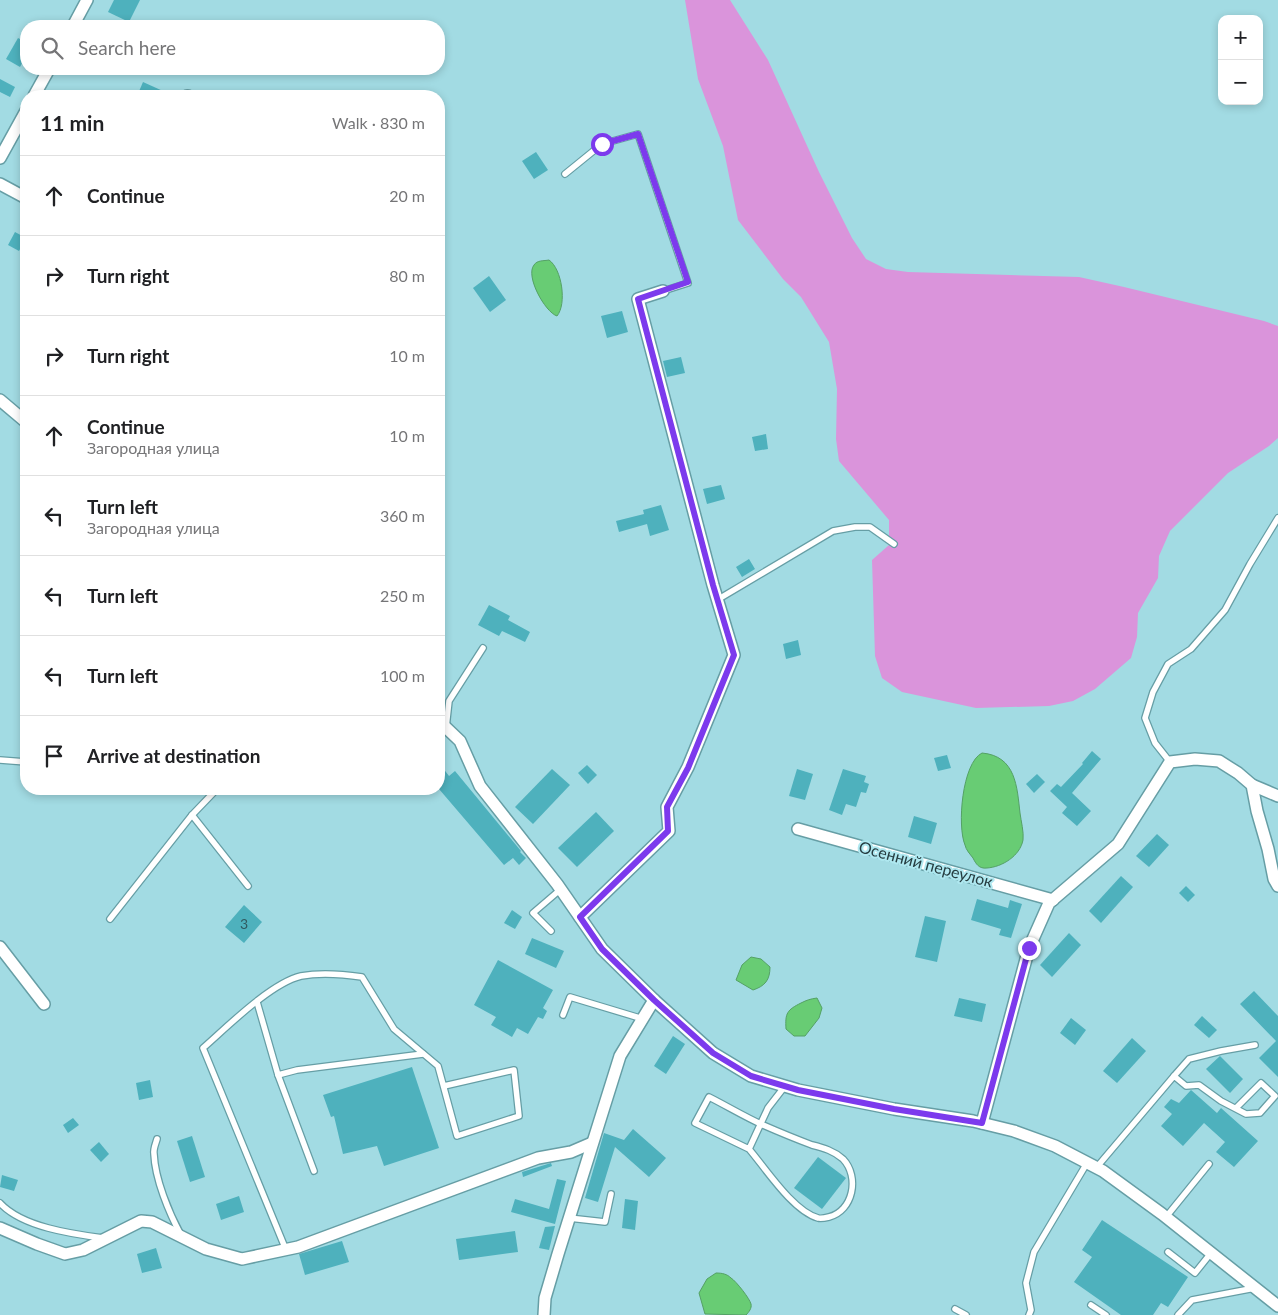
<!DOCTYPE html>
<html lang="en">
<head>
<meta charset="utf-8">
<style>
	body { margin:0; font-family:Lato,sans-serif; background:#f2f2f2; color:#202124 }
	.controls { position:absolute; right:15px; top:15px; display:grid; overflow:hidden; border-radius:10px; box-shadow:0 2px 8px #0003 }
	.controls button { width:45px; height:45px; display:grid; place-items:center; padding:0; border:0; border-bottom:1px solid #e0e0e0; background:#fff; color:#202124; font:25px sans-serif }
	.stop { position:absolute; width:15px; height:15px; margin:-11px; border:4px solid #7c3aed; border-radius:50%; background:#fff }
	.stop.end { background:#7c3aed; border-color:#fff; box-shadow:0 1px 5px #0008 }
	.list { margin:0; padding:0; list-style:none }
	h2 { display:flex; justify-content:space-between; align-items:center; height:65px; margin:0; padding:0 20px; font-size:21px }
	h2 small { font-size:16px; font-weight:400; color:#757577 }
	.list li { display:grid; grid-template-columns:32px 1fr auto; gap:15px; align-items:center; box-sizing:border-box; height:80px; padding:0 20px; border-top:1px solid #e0e0e0 }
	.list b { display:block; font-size:19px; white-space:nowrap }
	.list p { margin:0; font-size:16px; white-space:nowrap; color:#757577 }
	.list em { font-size:16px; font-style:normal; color:#757577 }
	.icon { flex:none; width:28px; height:28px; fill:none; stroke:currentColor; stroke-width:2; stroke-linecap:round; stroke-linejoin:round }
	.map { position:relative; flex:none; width:1278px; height:1315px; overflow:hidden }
	.search { position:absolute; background:#fff; box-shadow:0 2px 8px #0003; left:20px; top:20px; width:425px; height:55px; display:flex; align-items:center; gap:12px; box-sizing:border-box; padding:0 18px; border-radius:20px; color:#757577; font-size:19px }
	.panel { position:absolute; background:#fff; box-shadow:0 2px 8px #0003; left:20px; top:90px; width:425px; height:705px; border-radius:20px }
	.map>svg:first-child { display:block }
	.green { fill:#da94db }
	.water { fill:#68cc74; stroke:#54a165 }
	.building { fill:#4eb1bd }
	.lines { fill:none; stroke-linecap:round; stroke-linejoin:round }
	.service-casing { stroke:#669ea5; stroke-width:8 }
	.minor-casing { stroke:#669ea5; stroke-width:14 }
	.service { stroke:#fff; stroke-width:5.5 }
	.minor { stroke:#fff; stroke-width:11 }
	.route { stroke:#7c3aed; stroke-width:6 }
	.labels { text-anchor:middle; stroke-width:4; stroke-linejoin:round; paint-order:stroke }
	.number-label { font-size:14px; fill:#305a60 }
	.street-label { font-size:16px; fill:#263d41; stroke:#afe8f0 }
</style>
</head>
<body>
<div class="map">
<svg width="1278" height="1315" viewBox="0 0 1278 1315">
	<rect width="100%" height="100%" fill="#a2dbe3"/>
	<!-- green -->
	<path class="green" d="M685,0H730L768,60L819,172L852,238L866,259L886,269L908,272L1079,277L1124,287L1264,321L1278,326V438L1269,446L1228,473L1170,531L1159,556L1158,578L1138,613L1137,637L1131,658L1095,689L1073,701L1049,706L976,708L902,692L882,678L875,656L872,560L889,545V520L839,461L836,439L837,389L829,342L801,297L783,279L738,220L723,146L698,79Z"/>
	<!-- water -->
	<g class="water">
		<path d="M549,260C562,269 567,304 557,316C545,312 525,276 534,265C537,260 544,261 549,260Z"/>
		<path d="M982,753C1016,756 1017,787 1020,813C1021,821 1024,832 1023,840C1020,856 1002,867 987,868C979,869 976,864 973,858C970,854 966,850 965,845C957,826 962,763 982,753Z"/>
		<path d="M751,957L761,959L770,967C770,980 765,986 753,990L736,980L742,965Z"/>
		<path d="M817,998L822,1008L819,1018L805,1036H794L786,1029C785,1013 787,1010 801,1003C807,1000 810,999 817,998Z"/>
		<path d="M716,1273C722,1273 727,1274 731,1278C736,1281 750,1299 751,1304C752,1308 749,1312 746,1315L705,1314L699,1293L707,1279Z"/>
	</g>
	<!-- building -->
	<g class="building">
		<path d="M114,0H140L129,22L108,12Z"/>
		<path d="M18,38L26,42V56L20,67L6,59Z"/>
		<path d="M0,79L15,87L10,97L0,92Z"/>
		<path d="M143,82L174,96H137Z"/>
		<path d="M536,152L548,170L534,179L522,161Z"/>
		<path d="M15,232L26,238L19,251L8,245Z"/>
		<path d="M489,276L506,300L490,312L473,288Z"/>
		<path d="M622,311L628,332L607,338L601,316Z"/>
		<path d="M681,357L685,373L667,377L663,361Z"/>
		<path d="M766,434L768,449L755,451L752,437Z"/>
		<path d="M721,485L725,499L707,504L703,489Z"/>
		<path d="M661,505L669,530L650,536L647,524L619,532L616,521L644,514L643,510Z"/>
		<path d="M749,559L755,569L742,577L736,567Z"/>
		<path d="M489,605L510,616L508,620L530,632L525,642L502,631L499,636L478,625Z"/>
		<path d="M798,640L801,655L786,659L783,644Z"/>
		<path d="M1092,751L1101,759L1072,793L1091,811L1077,826L1062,813L1067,807L1050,791L1057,784L1061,787L1083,764L1082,763Z"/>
		<path d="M947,755L951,768L938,771L934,758Z"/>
		<path d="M439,763L449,776L455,771L521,851L520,852L526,858L519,865L513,858L504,865L439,789Z"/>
		<path d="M587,765L597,775L588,784L578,773Z"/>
		<path d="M552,769L570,785L533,824L515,807Z"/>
		<path d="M797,769L813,774L805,800L789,796Z"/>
		<path d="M843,769L866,776L864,782L869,784L866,793L861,792L856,807L846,804L842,815L829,810Z"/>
		<path d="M1037,774L1045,782L1034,793L1026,784Z"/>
		<path d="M596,812L614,831L577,867L558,848Z"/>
		<path d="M914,816L937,823L931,844L908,837Z"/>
		<path d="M1157,834L1169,845L1149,867L1136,856Z"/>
		<path d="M1121,876L1133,887L1101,923L1089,911Z"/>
		<path d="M1186,886L1195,895L1188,902L1179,893Z"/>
		<path d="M977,899L1008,908L1010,900L1022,904L1011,938L999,935L1001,929L971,920Z"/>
		<path d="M244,905L262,922L244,943L225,927Z"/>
		<path d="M512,910L522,917L515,929L504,923Z"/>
		<path d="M925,916L946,921L937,962L915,957Z"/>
		<path d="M1069,933L1081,945L1052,977L1040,965Z"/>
		<path d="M532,938L564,951L556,968L525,954Z"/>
		<path d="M498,960L553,990L543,1008L547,1011L543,1019L538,1017L528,1034L517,1028L512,1037L491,1025L496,1017L474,1005Z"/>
		<path d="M1254,991L1278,1016V1077L1259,1058L1276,1041L1240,1004Z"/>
		<path d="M959,998L986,1004L982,1022L954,1016Z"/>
		<path d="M1202,1016L1217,1030L1209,1038L1194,1025Z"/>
		<path d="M1071,1018L1086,1030L1075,1045L1060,1033Z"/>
		<path d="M673,1036L685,1044L666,1074L654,1066Z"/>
		<path d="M1132,1038L1146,1051L1117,1083L1103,1071Z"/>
		<path d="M1220,1056L1243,1079L1230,1093L1206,1069Z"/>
		<path d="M412,1067L439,1148L384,1166L377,1146L343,1154L334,1116L331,1117L323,1095Z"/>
		<path d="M150,1080L153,1097L139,1100L136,1083Z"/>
		<path d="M1191,1090L1217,1113L1221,1108L1258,1141L1234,1167L1216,1152L1225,1142L1204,1123L1183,1146L1161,1126L1172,1114L1164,1107L1171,1099L1179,1103Z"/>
		<path d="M73,1118L79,1125L68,1133L63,1125Z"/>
		<path d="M633,1129L666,1158L649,1177L615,1147L598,1202L585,1198L604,1133L624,1140Z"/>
		<path d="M192,1136L205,1177L190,1182L177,1141Z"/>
		<path d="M99,1142L109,1154L101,1162L90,1150Z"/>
		<path d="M818,1157L846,1178L822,1209L794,1188Z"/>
		<path d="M551,1163L552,1166L523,1177L522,1172Z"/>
		<path d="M2,1175L18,1180L14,1191L0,1187Z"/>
		<path d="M557,1179L566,1181L555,1224L511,1212L515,1199L549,1209Z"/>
		<path d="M239,1196L244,1212L221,1220L216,1204Z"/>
		<path d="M625,1199L638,1201L635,1230L622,1228Z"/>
		<path d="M1102,1220L1188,1277L1168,1307L1161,1303L1153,1315H1121L1074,1282L1092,1257L1082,1250Z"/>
		<path d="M555,1226L549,1250L539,1248L545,1227Z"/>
		<path d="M515,1231L518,1252L459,1260L456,1239Z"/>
		<path d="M342,1241L349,1262L305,1275L299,1254Z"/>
		<path d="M156,1248L162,1268L142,1273L137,1254Z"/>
	</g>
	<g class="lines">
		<!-- service casing -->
		<g class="service-casing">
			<g id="service">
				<path d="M565,174L602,144L638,134L688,283L663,291"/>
				<path d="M717,600L833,531L855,527H870L894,544"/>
				<path d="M446,728L449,701L483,648"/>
				<path d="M0,760L26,762"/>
				<path d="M1170,762L1155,743L1145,718L1153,692L1168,664L1191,649L1225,610L1250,564L1278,518"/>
				<path d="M192,815L248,886"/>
				<path d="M110,919L192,815L217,789"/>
				<path d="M551,931L533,913L561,889"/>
				<path d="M257,1002L278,1075L314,1171"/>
				<path d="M563,1015L570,997L643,1019"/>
				<path d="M278,1075L297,1070L423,1054"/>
				<path d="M1174,1076L1189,1059L1221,1051L1255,1045"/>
				<path d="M157,1139C156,1143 153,1149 154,1154C155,1179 169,1213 181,1235"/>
				<path d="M749,1149L695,1123L709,1097C727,1106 745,1117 763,1125C779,1132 796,1139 812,1145C824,1148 834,1151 843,1159C860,1177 853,1211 829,1217C825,1218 821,1219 818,1218C793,1211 766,1169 749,1149L768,1108L785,1086"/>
				<path d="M1096,1168L1174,1076L1186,1086L1199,1085L1221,1101L1246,1114L1260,1113L1275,1096L1261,1083L1236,1108"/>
				<path d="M0,1203C22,1227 72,1234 103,1238"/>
				<path d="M1166,1217L1209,1164"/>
				<path d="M569,1218L605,1222L611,1194"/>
				<path d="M286,1250L203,1048C227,1027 271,983 301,976C322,972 342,974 362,977L394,1029L438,1066L457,1136L519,1116L514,1070L444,1086"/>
				<path d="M1168,1252L1195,1273L1211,1253"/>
				<path d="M1091,1305L1106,1315"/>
				<path d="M955,1309L966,1315"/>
				<path d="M1029,1315L1031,1310L1026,1283L1034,1252L1087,1163"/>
				<path d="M1178,1315L1192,1300L1255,1288"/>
			</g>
		</g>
		<!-- minor casing -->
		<g class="minor-casing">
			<g id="minor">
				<path d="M73,26L87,0"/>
				<path d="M34,96L49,69"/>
				<path d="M187,96H188"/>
				<path d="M0,158L26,111"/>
				<path d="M0,184L26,198"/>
				<path d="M0,400L26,422"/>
				<path d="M439,721L460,741L480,786L557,884L602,949L654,1000L713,1053L751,1076L798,1090L894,1109L973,1121L1014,1131L1055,1146L1103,1171L1162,1214L1278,1306"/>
				<path d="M1252,785L1278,796"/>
				<path d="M798,829L1053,900"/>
				<path d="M580,917L669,831L667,807L688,767L734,655L713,585L638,299L663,291"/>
				<path d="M0,947L44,1004"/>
				<path d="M982,1123L1029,948L1049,903L1118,844L1170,762L1195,759L1219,761L1238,773L1252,785L1257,811L1268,849L1274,879L1278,886"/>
				<path d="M0,1228L37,1244L65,1254L83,1250L141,1221L152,1222L206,1249L242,1259L298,1247L538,1158L571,1152L592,1143"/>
				<path d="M544,1315L545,1298L558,1254L620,1056L654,1000"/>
			</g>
		</g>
		<!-- service -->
		<use href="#service" class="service"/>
		<!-- minor -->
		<use href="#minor" class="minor"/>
	</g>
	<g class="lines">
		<!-- route -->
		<path class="route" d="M602,144L638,134L688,282L638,299L713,585L734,655L688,768L667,807L668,831L580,917L602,949L654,1000L713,1053L751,1076L798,1090L894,1109L982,1123L1029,948"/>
	</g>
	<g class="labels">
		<!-- number labels -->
		<g class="number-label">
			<text x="244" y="929">3</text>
		</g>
		<!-- street labels -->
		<g class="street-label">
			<text transform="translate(926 864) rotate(15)" y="6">Осенний переулок</text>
		</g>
	</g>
</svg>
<div class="controls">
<button>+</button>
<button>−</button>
</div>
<div class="stop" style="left:602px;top:144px"></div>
<div class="stop end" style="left:1029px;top:948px"></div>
<div class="search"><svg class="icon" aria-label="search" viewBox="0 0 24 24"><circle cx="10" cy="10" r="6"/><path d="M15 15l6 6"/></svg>Search here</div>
<section class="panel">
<h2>11 min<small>Walk · 830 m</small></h2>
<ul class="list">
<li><svg class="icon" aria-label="ahead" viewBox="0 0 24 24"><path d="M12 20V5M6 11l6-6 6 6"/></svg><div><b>Continue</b></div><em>20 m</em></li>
<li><svg class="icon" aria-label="right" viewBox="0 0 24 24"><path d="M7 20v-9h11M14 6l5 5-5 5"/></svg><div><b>Turn right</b></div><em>80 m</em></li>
<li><svg class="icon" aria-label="right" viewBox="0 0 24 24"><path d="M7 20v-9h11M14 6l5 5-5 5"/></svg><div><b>Turn right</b></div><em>10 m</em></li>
<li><svg class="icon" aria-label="ahead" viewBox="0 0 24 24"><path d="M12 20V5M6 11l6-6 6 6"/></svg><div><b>Continue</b><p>Загородная улица</p></div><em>10 m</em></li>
<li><svg class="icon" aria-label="left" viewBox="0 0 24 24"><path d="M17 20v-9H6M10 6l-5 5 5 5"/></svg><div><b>Turn left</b><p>Загородная улица</p></div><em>360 m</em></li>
<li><svg class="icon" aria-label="left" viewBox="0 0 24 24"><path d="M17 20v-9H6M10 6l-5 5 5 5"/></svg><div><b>Turn left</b></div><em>250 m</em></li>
<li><svg class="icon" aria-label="left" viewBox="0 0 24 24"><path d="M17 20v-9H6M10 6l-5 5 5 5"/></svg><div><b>Turn left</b></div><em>100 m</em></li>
<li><svg class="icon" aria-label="arrive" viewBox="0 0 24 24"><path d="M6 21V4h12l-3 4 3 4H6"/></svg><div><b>Arrive at destination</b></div></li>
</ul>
</section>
</div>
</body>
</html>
